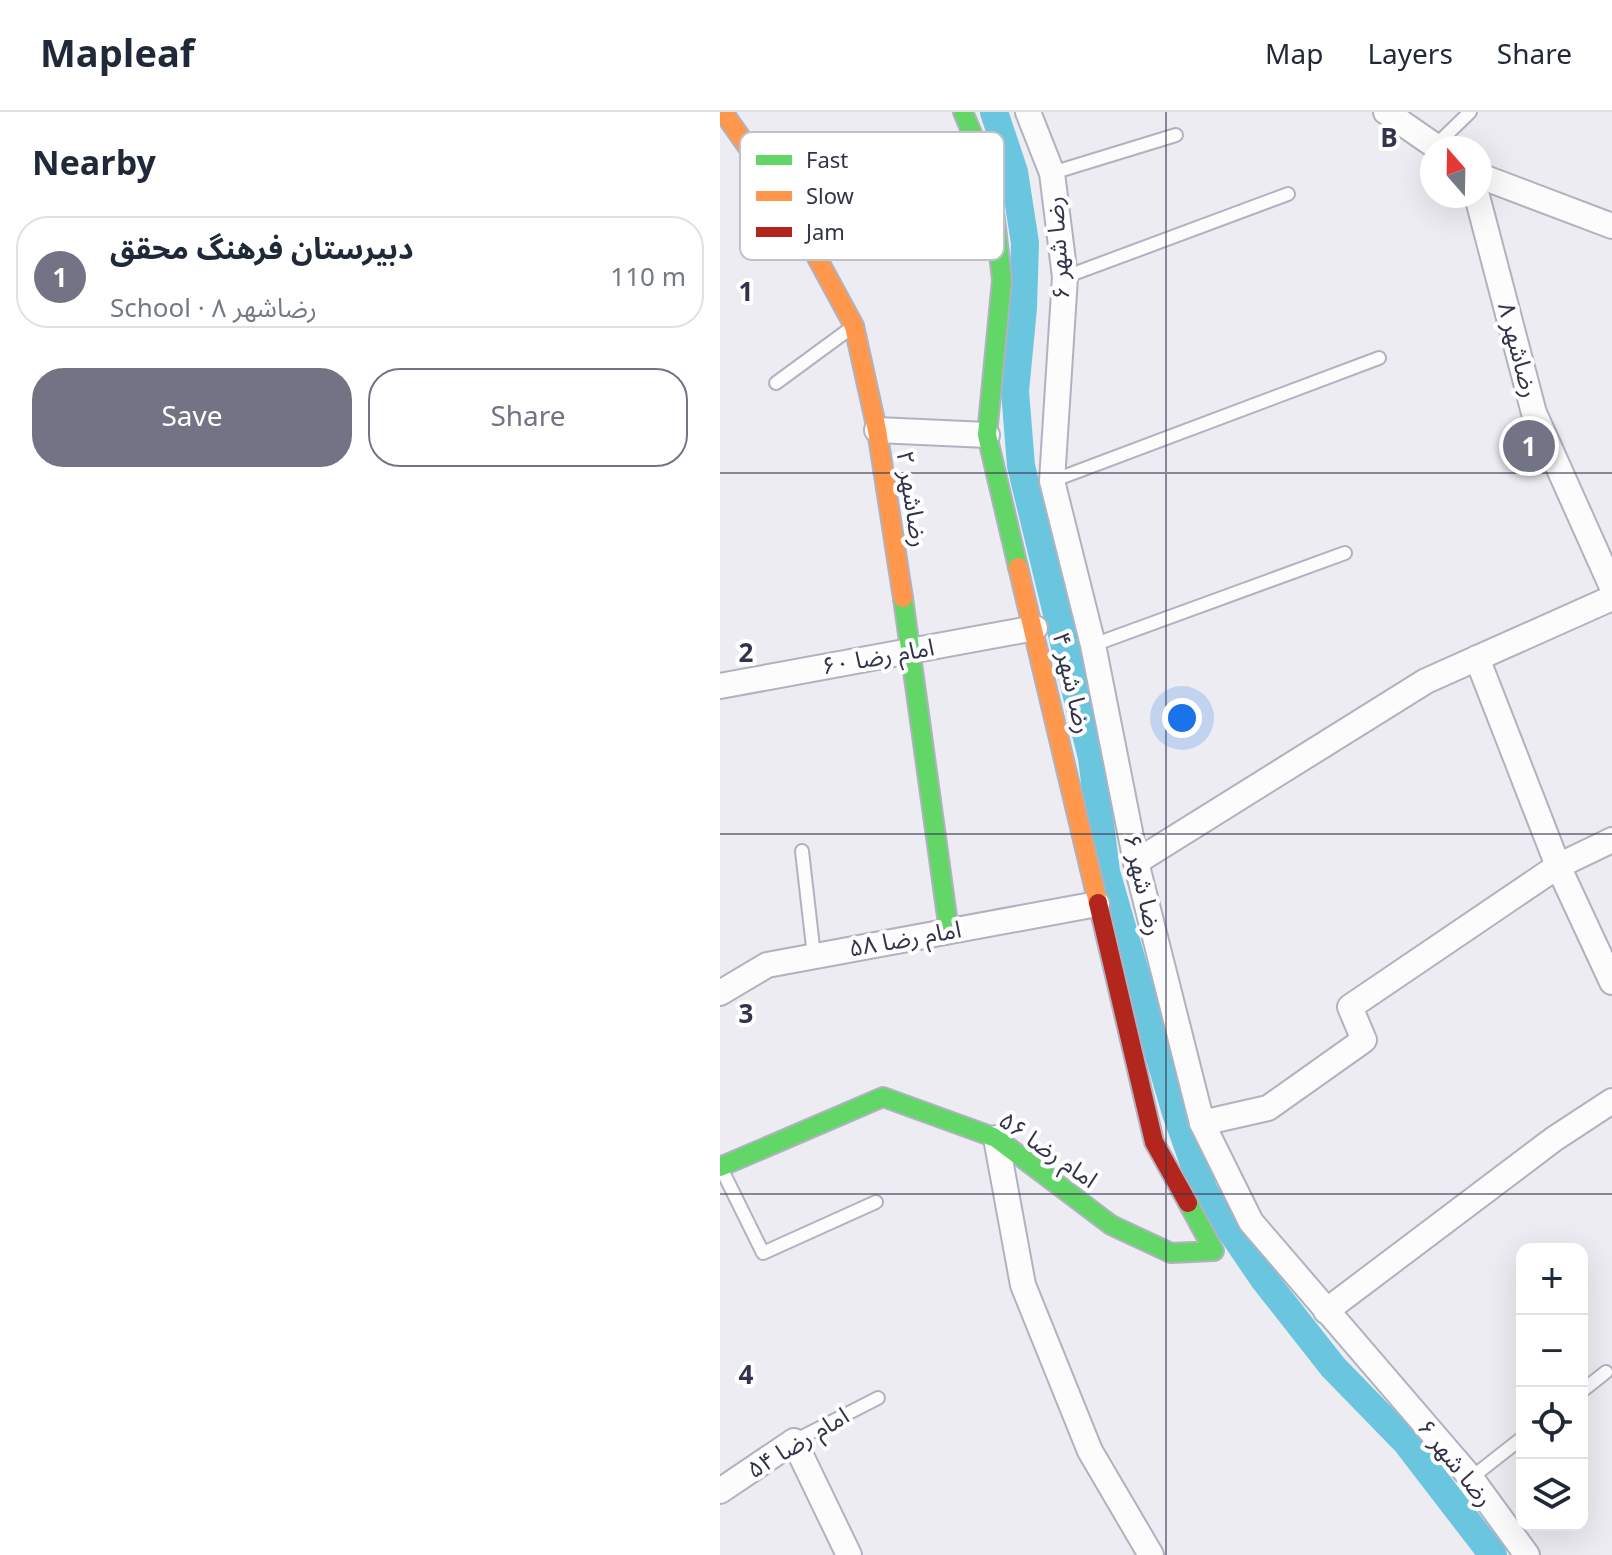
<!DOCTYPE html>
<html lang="en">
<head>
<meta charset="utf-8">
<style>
	body { margin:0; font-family:Georgia,"Noto Sans Arabic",serif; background:#f6f6f7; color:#1f2937 }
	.controls { position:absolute; right:24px; bottom:24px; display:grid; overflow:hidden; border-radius:16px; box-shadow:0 8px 32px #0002 }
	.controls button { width:72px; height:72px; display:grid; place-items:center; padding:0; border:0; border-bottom:2px solid #e0e1e3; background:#fff; color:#1f2937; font:40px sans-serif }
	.compass { position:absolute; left:700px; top:24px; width:72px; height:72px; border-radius:50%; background:#fff; box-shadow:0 8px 32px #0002; rotate:340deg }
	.you { position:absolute; left:462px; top:606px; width:28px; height:28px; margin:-20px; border:6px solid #fff; border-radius:50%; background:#1a73e8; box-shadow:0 0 0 12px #1a73e833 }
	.badge { display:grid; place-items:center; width:52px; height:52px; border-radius:50%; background:#727485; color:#fff; font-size:26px; font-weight:700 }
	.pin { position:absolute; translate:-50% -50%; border:4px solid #fff; box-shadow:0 2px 8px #0006 }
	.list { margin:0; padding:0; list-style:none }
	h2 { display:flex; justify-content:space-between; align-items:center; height:104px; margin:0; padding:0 32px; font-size:34px }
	h2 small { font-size:26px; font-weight:400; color:#747a83 }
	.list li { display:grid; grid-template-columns:52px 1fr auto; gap:24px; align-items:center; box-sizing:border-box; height:112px; margin:0 16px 16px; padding:0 16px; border:2px solid #e0e1e3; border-radius:32px }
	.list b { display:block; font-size:30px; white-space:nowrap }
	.list p { margin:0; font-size:26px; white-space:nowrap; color:#747a83 }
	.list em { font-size:26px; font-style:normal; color:#747a83 }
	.actions { display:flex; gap:16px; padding:24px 32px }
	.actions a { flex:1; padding:18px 0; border:2px solid #727485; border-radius:32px; text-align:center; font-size:28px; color:#727485 }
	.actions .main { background:#727485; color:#fff }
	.icon { flex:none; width:44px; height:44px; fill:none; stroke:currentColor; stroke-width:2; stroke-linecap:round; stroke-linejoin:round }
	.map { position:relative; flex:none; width:892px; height:1443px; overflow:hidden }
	header { display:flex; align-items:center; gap:48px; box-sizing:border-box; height:112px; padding:0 40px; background:#fff; border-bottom:2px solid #e0e1e3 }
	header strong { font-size:38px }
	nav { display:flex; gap:44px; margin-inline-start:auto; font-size:28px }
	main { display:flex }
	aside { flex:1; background:#fff }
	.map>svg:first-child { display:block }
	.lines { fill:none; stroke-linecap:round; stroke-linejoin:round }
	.canal { stroke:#6ac6df; stroke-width:28 }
	.lane-casing { stroke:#b1b2bf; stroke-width:16 }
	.street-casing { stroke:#b1b2bf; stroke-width:28 }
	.fast-casing { stroke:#b1b2bf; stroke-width:22 }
	.slow-casing { stroke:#b1b2bf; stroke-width:22 }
	.jam-casing { stroke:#b1b2bf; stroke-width:22 }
	.lane { stroke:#fcfcfd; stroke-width:12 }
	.street { stroke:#fcfcfd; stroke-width:24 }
	.fast { stroke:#63d668; stroke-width:18 }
	.slow { stroke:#ff974d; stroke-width:18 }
	.jam { stroke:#b3261e; stroke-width:18 }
	.grid { fill:none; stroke:#31344b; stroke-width:2; stroke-opacity:0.55 }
	.labels { text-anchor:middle; stroke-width:8; stroke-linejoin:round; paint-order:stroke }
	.street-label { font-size:24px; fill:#31344b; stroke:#fff }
	.key { fill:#fff; stroke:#c1c2c9; stroke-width:2 }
	.key-label { font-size:22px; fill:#31344b }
	.grid-label { font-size:26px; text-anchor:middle; font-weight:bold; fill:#31344b; stroke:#fff; stroke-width:8; stroke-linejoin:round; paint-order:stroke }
</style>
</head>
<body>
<header>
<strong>Mapleaf</strong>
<nav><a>Map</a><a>Layers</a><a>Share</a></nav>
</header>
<main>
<aside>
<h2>Nearby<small></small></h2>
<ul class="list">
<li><span class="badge">1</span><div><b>دبیرستان فرهنگ محقق</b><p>School · رضاشهر ۸</p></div><em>110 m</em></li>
</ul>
<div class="actions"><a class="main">Save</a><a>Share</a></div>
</aside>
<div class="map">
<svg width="892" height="1443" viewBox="0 0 892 1443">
	<rect width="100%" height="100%" fill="#ececf2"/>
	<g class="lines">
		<!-- canal -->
		<path class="canal" d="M274,0L294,60L305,131L303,196L295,279L301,354L372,646L386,760L456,1001L484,1079L543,1166L613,1255L686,1330L773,1443"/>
		<!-- lane casing -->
		<g class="lane-casing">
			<g id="lane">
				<path d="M715,34L750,0"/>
				<path d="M332,61L456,23"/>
				<path d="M345,165L568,82"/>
				<path d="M56,271L131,216"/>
				<path d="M332,369L659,246"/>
				<path d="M373,533L625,441"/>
				<path d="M82,739L94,844"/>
				<path d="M2,1058L43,1141L156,1090"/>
				<path d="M862,1279L886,1260"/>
				<path d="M74,1329L158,1286"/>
				<path d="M751,1366L802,1326"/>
			</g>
		</g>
		<!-- street casing -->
		<g class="street-casing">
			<g id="street">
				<path d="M308,0L332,61L345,165L332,369L373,533L416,750L482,1011L531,1110L751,1366L807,1443"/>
				<path d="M666,0L718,36"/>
				<path d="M760,64L892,114"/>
				<path d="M757,84L814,301L892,475"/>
				<path d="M69,94L270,64"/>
				<path d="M157,318L267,323"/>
				<path d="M757,546L838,754L892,870"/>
				<path d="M0,574L315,516"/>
				<path d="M416,750L706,569L892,486"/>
				<path d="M0,881L47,853L377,792"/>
				<path d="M482,1011L548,996L644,928L630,895L838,754L892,728"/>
				<path d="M276,1026L303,1173L370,1339L431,1443"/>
				<path d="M606,1199L834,1027L892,989"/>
				<path d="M0,1379L74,1329L129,1443"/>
			</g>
		</g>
		<!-- fast casing -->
		<g class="fast-casing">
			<g id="fast">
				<path d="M243,0L270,64L282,168L267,323L298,455"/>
				<path d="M183,486L229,819"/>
				<path d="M0,1055L163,985L276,1026L391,1113L451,1141L494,1139L468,1091"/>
			</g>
		</g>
		<!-- slow casing -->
		<g class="slow-casing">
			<g id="slow">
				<path d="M3,0L69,94L134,214L157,318L183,486"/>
				<path d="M298,455L378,791"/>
			</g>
		</g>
		<!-- jam casing -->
		<g class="jam-casing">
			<path id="jam" d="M378,791L434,1030L468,1091"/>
		</g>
		<!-- lane -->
		<use href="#lane" class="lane"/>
		<!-- street -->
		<use href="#street" class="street"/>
		<!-- fast -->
		<use href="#fast" class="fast"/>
		<!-- slow -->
		<use href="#slow" class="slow"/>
		<!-- jam -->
		<use href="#jam" class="jam"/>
	</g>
	<!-- grid -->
	<path class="grid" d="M446,0V1443M0,361H892M0,722H892M0,1082H892"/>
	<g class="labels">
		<!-- street labels -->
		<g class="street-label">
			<text transform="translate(338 136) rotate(-94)" y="8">رضا شهر ۶</text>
			<text transform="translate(798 238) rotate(75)" y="8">رضاشهر ۸</text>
			<text transform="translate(192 387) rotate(81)" y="8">رضاشهر ۲</text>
			<text transform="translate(158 545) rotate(-10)" y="8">امام رضا ۶۰</text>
			<text transform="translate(352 571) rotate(77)" y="8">رضا شهر ۴</text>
			<text transform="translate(423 773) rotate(77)" y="8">رضا شهر ۶</text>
			<text transform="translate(185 827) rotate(-10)" y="8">امام رضا ۵۸</text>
			<text transform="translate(328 1038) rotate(35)" y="8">امام رضا ۵۶</text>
			<text transform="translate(78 1331) rotate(-31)" y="8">امام رضا ۵۴</text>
			<text transform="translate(735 1351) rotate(51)" y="8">رضا شهر ۶</text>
		</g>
	</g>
	<!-- legend -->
	<rect x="20" y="20" width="264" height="128" rx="12" class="key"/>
	<rect x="36" y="43" width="36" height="10" fill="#63d668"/>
	<rect x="36" y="79" width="36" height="10" fill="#ff974d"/>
	<rect x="36" y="115" width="36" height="10" fill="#b3261e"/>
	<g class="key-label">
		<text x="86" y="56">Fast</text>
		<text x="86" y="92">Slow</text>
		<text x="86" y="128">Jam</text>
	</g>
	<g class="grid-label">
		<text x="669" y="35">B</text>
		<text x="26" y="189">1</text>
		<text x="26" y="550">2</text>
		<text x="26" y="911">3</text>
		<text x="26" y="1272">4</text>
	</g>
</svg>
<div class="controls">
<button>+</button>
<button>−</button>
<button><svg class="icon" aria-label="locate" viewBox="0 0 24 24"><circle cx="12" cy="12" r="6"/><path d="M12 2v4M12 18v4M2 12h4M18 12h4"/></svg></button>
<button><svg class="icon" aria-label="layers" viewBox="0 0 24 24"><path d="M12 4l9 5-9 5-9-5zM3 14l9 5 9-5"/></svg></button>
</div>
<svg class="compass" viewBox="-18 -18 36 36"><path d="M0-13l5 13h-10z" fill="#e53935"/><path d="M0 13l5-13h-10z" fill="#747a83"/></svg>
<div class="you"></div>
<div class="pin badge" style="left:809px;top:334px">1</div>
</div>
</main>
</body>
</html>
